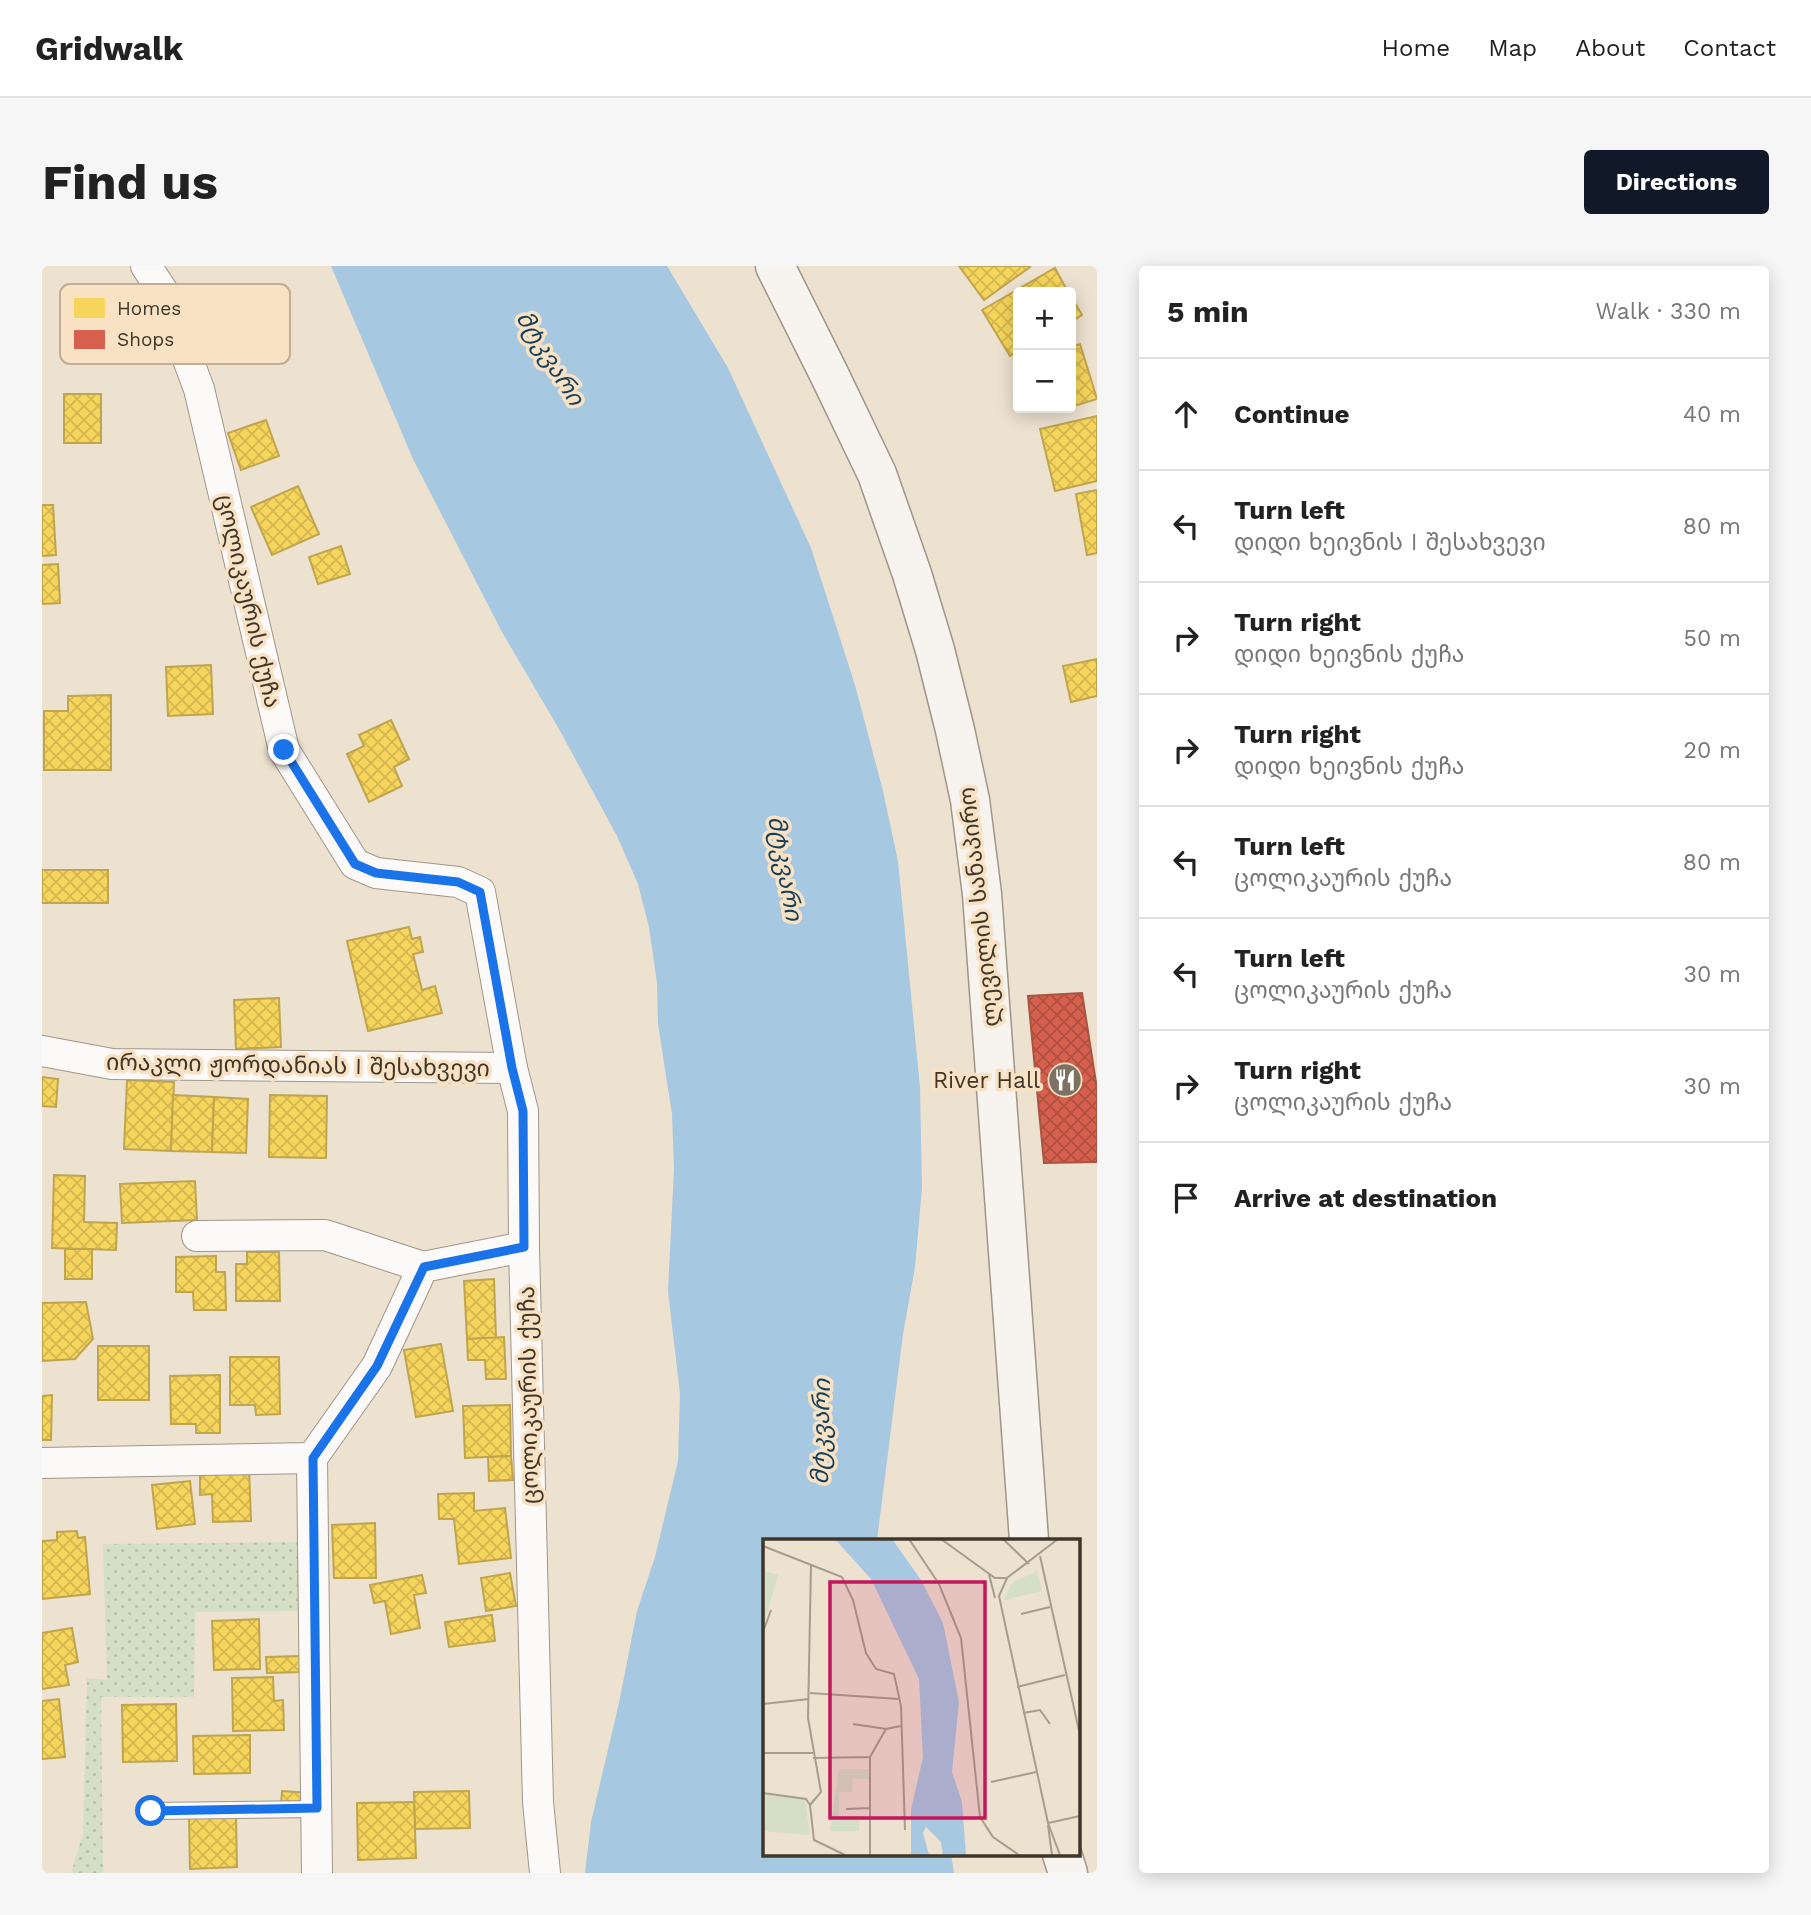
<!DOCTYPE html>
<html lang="en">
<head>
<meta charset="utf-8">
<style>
	body { margin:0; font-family:"Work Sans","Noto Sans Georgian",sans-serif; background:#f6f6f6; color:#222 }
	.controls { position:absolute; right:21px; top:21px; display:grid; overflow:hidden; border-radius:7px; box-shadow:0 4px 18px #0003 }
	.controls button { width:63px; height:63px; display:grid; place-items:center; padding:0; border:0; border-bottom:2px solid #e0e0e0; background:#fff; color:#222; font:35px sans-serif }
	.stop { position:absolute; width:21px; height:21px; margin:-16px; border:5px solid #1a73e8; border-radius:50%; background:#fff }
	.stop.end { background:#1a73e8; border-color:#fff; box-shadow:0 2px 7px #0008 }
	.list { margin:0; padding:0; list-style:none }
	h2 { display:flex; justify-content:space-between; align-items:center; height:91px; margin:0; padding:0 28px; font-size:30px }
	h2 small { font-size:23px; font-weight:400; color:#767676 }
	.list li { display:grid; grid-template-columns:46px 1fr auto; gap:21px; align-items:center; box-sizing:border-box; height:112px; padding:0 28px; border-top:2px solid #e0e0e0 }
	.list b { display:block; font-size:26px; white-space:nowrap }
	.list p { margin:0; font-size:23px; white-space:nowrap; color:#767676 }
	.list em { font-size:23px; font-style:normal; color:#767676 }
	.icon { flex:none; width:38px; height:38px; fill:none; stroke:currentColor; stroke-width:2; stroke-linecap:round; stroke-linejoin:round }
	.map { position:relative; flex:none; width:1055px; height:1607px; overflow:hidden; border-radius:7px }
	header { display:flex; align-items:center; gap:42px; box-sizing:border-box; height:98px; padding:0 35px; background:#fff; border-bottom:2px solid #e0e0e0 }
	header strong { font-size:33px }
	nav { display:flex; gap:38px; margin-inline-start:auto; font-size:24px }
	.intro { display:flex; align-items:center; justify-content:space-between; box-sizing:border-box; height:168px; padding:0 42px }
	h1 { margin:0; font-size:49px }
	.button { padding:18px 32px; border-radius:7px; background:#111827; color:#fff; font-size:24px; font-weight:700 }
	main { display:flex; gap:42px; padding:0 42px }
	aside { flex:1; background:#fff; border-radius:7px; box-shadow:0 4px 18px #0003 }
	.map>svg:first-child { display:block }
	.grass { fill:url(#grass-dots) }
	.water { fill:#a6c8e0 }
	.homes { fill:url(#homes-cross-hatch); stroke:#bfa54d; stroke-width:2 }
	.shops { fill:url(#shops-cross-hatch); stroke:#a95342; stroke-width:2 }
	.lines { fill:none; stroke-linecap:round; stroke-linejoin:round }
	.lane-casing { stroke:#9f9689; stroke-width:18 }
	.street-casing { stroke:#9f9689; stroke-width:32 }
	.secondary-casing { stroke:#9f9689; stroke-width:41 }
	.lane { stroke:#fcfaf8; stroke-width:16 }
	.street { stroke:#fcfaf8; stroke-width:30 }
	.secondary { stroke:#f7f3ef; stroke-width:38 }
	.route { stroke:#1a73e8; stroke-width:9 }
	.labels { text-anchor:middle; stroke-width:7; stroke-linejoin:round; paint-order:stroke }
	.street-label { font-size:23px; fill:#3f362a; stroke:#f9e2c4 }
	.poi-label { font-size:23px; fill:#3f362a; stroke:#f9e2c4; text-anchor:end }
	.water-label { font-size:24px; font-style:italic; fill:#163f5b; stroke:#f9e2c4 }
	.inset-road { fill:none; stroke:#a79d8e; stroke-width:2 }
	.view { fill:#c2185b; fill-opacity:0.15; stroke:#c2185b; stroke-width:3.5 }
	.inset-edge { fill:none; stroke:#3f362a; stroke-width:3.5 }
	.key { fill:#f9e2c4; stroke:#c1ae96; stroke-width:2 }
	.key-label { font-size:19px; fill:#3f362a }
</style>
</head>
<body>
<header>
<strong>Gridwalk</strong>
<nav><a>Home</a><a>Map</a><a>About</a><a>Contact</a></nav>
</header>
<div class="intro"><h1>Find us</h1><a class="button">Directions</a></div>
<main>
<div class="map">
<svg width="1055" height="1607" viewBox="0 0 1055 1607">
	<defs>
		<pattern id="grass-dots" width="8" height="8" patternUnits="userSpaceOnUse" patternTransform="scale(1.75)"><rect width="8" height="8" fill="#d4dfc5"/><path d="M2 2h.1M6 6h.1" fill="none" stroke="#b7c0a9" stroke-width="1.8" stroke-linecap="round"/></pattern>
		<pattern id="homes-cross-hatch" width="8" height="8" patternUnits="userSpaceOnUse" patternTransform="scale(1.75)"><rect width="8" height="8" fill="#f6d55c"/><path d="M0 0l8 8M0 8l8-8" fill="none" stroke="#d4b750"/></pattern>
		<pattern id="shops-cross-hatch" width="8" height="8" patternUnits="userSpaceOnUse" patternTransform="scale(1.75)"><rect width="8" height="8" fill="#d6604d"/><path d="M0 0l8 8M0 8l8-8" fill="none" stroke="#af5040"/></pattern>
	</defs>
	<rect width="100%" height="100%" fill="#ede1d0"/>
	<!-- grass -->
	<path class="grass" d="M265,1276L267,1345L153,1346L152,1431H59L61,1607H29L41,1568L45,1412L65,1414L61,1278Z"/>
	<!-- water -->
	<path class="water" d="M289,0H625L686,102L769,282L813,419L841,525L856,595L878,821L880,922L873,1001L861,1068L835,1274H722V1588H909L912,1607H543L549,1556L577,1437L595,1345L613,1291L636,1195L638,1128L626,1025L632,903L630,848L616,758L615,717L607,661L596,618L575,570L517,463L460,366L371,193Z"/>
	<!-- homes -->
	<g class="homes">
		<path d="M917,0H987L988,1L942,34Z"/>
		<path d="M1013,2L1026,26H976V86L968,90L940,44Z"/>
		<path d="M1029,30L1040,49L1029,56Z"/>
		<path d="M1038,78L1055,133L1029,141V81Z"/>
		<rect x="22" y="128" width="37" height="49"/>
		<path d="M1055,150V215L1013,225L998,163Z"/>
		<path d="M224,154L237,190L199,204L186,167Z"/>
		<path d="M256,220L277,268L230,289L209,241Z"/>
		<path d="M1055,224V287L1045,289L1034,228Z"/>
		<path d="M0,239H11L14,289L0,290Z"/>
		<path d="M299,280L308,308L276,318L267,291Z"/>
		<path d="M16,298L18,337L0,338V299Z"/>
		<path d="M1055,393V430L1029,436L1021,400Z"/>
		<path d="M169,399L171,448L126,450L124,401Z"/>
		<path d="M69,429V504H2V445H26V430Z"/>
		<path d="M349,454L367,493L352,501L360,520L327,536L305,488L322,480L317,469Z"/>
		<rect x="0" y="604" width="66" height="33"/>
		<path d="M367,661L370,673L378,671L381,686L371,688L380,724L393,720L400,747L326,765L305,675Z"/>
		<path d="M237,732L239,781L194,783L192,734Z"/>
		<path d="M0,811L16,813L14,841L0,840Z"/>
		<path d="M85,814L132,816L129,885L82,883Z"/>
		<path d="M131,829L172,831L170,886L129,885Z"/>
		<path d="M228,829L285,830L284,892L227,891Z"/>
		<path d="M172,831L206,833L204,887L170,886Z"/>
		<path d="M12,909L43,910L42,956L75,957L74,984L10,982Z"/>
		<path d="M153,915L155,954L80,957L78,918Z"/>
		<rect x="23" y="983" width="27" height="30"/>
		<path d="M205,986H237L238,1035H194V998H205Z"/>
		<path d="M174,990V1006H183L184,1044H152L151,1026H134V991Z"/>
		<path d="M452,1013L454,1072L425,1073L422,1015Z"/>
		<path d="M44,1036L51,1073L33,1093L0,1095V1037Z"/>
		<path d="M462,1071L464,1113H444L443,1094H426L425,1073Z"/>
		<path d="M399,1078L411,1145L374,1151L362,1084Z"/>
		<rect x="56" y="1080" width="51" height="54"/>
		<path d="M188,1091H237L238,1148L214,1149L213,1139H188Z"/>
		<path d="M178,1109V1167H154V1158H129L128,1110Z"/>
		<path d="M10,1129L9,1174H0V1130Z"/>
		<path d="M468,1139L469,1190L423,1192L421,1140Z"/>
		<path d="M469,1190L471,1214L447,1215L446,1191Z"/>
		<path d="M207,1202L209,1255L171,1256L170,1228L158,1229V1203Z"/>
		<path d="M148,1215L153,1258L115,1263L110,1219Z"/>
		<path d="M432,1227V1245L463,1242L469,1292L417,1298L412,1253H397L396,1228Z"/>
		<path d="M333,1257L334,1312H292L290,1259Z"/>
		<path d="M35,1265L36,1272L43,1271L48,1328L0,1333V1275L15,1274V1266Z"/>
		<path d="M468,1307L474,1340L444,1345L439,1312Z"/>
		<path d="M380,1309L384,1327L372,1329L378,1362L349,1368L343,1335L332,1337L328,1319Z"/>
		<path d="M450,1349L453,1375L407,1381L403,1356Z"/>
		<path d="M217,1353L218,1403L172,1404L170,1355Z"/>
		<path d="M30,1362L36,1396L23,1399L27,1419L0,1423V1367Z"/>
		<path d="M258,1390L259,1406L225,1407L224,1391Z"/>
		<path d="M231,1411L232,1435L241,1434L242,1464L191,1465L190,1412Z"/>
		<path d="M17,1433L23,1491L0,1493V1435Z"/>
		<path d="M134,1438L135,1495L81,1496L80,1439Z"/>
		<path d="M208,1469V1507L152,1508L151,1470Z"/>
		<path d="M240,1525L267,1527L265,1541L239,1540Z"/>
		<path d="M427,1525L428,1562L373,1563L372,1526Z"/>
		<path d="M372,1536L374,1592L316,1594L315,1537Z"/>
		<path d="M194,1550L195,1601L148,1603L147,1552Z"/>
	</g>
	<!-- shops -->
	<path class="shops" d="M1040,727L1055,823V896L1002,897L986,730Z"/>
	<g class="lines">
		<!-- lane casing -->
		<g class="lane-casing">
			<path id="lane" d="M109,1545L275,1543"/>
		</g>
		<!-- street casing -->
		<g class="street-casing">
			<g id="street">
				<path d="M104,0L120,24L157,123L242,484L313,598L334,607L416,616L438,626L470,802L481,845L482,981L496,1536L503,1607"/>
				<path d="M0,785L70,798L470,802"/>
				<path d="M155,970L283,969L381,1001"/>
				<path d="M270,1192L275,1607"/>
				<path d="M270,1192L335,1100L381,1001L482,981"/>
				<path d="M0,1197L270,1192"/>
			</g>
		</g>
		<!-- secondary casing -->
		<g class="secondary-casing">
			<g id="secondary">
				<path d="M733,0L787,108L835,208L870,308L893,384L913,464L928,534L940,628L987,1274"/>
				<path d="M1020,1588L1026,1607"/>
			</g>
		</g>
		<!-- lane -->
		<use href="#lane" class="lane"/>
		<!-- street -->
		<use href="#street" class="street"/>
		<!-- secondary -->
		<use href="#secondary" class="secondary"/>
	</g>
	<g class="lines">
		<!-- route -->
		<path class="route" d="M109,1545L275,1542L271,1192L335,1100L382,1001L482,981L481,845L470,802L438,626L416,616L334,607L313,598L242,484"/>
	</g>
	<!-- icons -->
	<defs>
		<g id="restaurant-disc" transform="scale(1.75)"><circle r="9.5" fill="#7c7264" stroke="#f9e2c4"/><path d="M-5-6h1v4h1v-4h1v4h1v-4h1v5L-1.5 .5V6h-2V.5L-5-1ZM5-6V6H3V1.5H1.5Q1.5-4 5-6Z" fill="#fff"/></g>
	</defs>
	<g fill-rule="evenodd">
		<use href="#restaurant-disc" x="1023" y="814"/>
	</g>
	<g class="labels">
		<!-- street labels -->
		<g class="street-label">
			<text transform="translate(207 335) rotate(77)" y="8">ცოლიკაურის ქუჩა</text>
			<text transform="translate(937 641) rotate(-96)" y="8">ლევილის სანაპირო</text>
			<text transform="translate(256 799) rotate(1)" y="8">ირაკლი ჟორდანიას I შესახვევი</text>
			<text transform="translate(486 1129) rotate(-91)" y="8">ცოლიკაურის ქუჩა</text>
		</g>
		<!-- poi labels -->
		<g class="poi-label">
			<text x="998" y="822">River Hall</text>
		</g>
		<!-- water labels -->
		<g class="water-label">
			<text transform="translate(508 92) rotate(58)" y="8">მტკვარი</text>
			<text transform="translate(743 602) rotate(80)" y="8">მტკვარი</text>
			<text transform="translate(779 1166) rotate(-89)" y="8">მტკვარი</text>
		</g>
	</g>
	<!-- overview -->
	<g transform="translate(721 1273)">
		<rect width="317" height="317" fill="#ede1d0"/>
		<path d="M0,32L15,36L0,88ZM274,32L279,52L241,61L249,44ZM76,230H106V240H90L89,253H76V281H96V292H67ZM0,255L42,261L47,296L0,292Z" fill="#d4dfc5"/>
		<path d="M0,264L22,266L19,289L0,287Z" fill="#d4dfc5"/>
		<path d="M72,0H129L158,41L180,84L196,163L189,233L199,263L203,316H180L178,303L163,288L160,294L166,316H148V271L160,218L156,140L108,40Z" fill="#a6c8e0"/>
		<path class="inset-road" d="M146,0L176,45L198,99L217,278L230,298L256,316M178,0L232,39H244M240,0L266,25M295,0L244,39L236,57L285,284L297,316M0,7L79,38L90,61L103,114L113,130L131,135L138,167L142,291M277,17L317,196M226,35L232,59M258,75L287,68M0,93L8,71M254,148L302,136M47,154L136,160M0,165L46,160M260,174L277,171L287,185M90,185L123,190M0,214H50M107,218V316M107,218L123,190L138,187M50,219L107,218M228,243L273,233M0,254L43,260L47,266L51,301L82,316M47,266L58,253L45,179L48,25M83,270L107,269M285,284L317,277M285,286L289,316"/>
		<path class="view" d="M67,43H222V279H67Z"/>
		<rect width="317" height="317" class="inset-edge"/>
	</g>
	<!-- legend -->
	<rect x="18" y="18" width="230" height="80" rx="10" class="key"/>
	<rect x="32" y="32" width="31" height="20" fill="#f6d55c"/>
	<rect x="32" y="64" width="31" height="19" fill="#d6604d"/>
	<g class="key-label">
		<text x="75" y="49">Homes</text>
		<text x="75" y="80">Shops</text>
	</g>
</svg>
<div class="controls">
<button>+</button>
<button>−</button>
</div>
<div class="stop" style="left:109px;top:1545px"></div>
<div class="stop end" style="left:242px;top:484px"></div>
</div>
<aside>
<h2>5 min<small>Walk · 330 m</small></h2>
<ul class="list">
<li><svg class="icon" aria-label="ahead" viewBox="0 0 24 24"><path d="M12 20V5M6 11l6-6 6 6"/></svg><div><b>Continue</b></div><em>40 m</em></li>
<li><svg class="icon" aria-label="left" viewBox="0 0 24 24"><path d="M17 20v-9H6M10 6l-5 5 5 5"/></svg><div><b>Turn left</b><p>დიდი ხეივნის I შესახვევი</p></div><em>80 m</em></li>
<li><svg class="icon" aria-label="right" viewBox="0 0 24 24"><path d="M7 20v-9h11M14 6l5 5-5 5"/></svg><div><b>Turn right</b><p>დიდი ხეივნის ქუჩა</p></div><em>50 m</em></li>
<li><svg class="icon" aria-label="right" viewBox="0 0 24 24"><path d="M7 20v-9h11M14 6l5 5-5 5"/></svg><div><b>Turn right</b><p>დიდი ხეივნის ქუჩა</p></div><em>20 m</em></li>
<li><svg class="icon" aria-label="left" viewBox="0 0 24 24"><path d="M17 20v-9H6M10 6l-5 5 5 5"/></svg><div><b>Turn left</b><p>ცოლიკაურის ქუჩა</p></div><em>80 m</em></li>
<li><svg class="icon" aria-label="left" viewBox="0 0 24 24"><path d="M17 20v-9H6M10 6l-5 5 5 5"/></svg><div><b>Turn left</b><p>ცოლიკაურის ქუჩა</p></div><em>30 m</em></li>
<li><svg class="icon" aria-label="right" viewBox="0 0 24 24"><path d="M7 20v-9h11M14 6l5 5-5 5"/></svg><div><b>Turn right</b><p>ცოლიკაურის ქუჩა</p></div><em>30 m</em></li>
<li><svg class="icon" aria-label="arrive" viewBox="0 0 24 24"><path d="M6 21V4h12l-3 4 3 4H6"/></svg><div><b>Arrive at destination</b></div></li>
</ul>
</aside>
</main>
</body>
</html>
